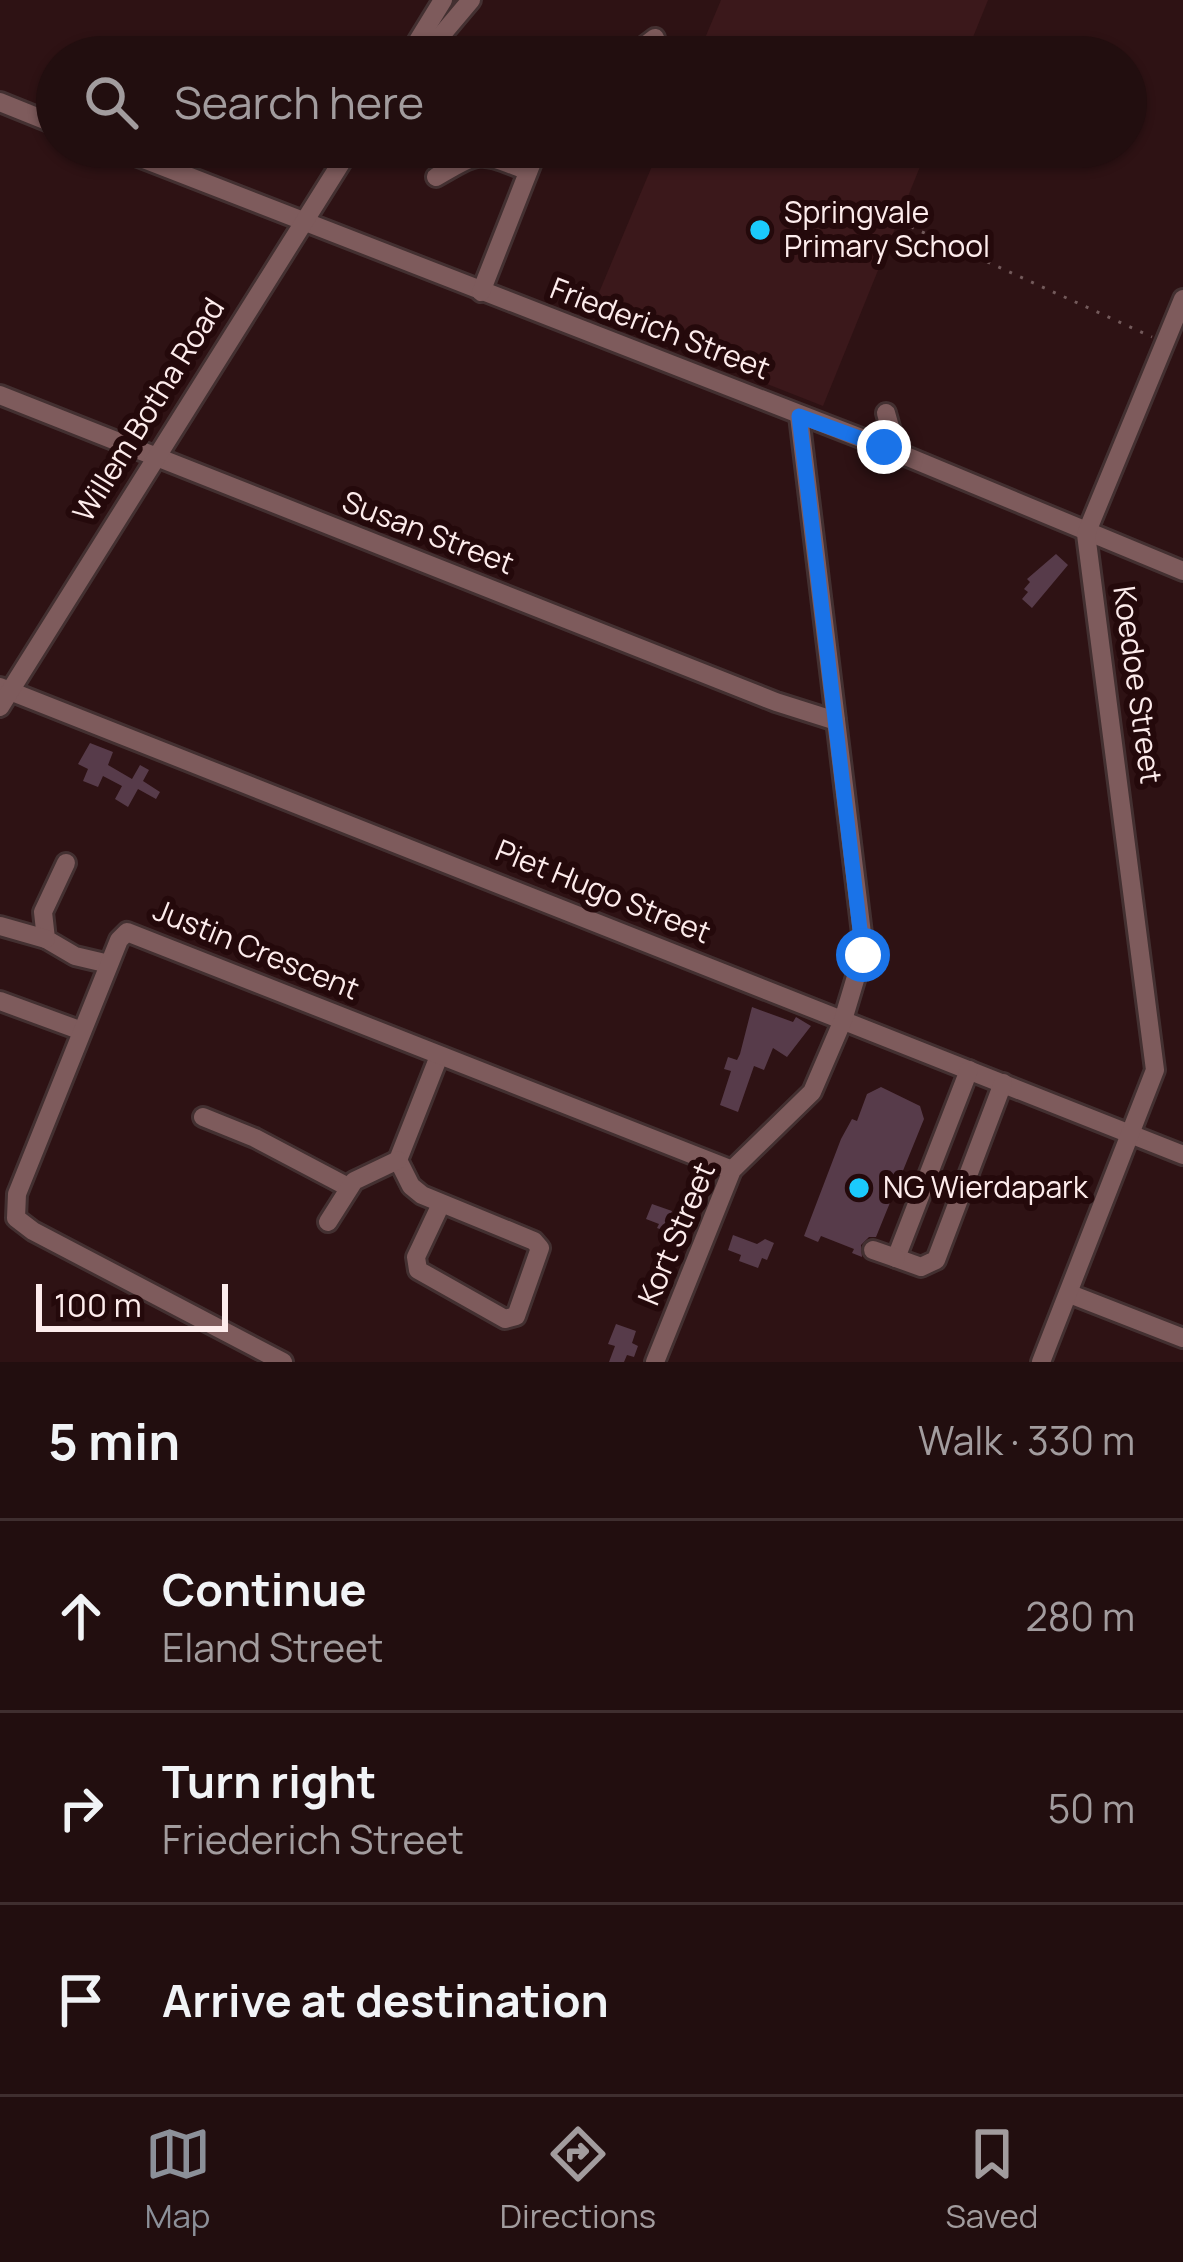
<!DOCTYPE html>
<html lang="en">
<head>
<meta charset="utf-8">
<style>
	body { margin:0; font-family:Manrope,sans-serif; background:#2a1718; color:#f1f3f6 }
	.scale { position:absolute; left:36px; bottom:30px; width:192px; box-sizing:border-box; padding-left:12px; border:6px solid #fdecec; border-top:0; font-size:33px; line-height:42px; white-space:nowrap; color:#fdecec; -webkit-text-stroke:9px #24090b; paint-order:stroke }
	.stop { position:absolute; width:36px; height:36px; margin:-27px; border:9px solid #1a73e8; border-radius:50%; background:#fff }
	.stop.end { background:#1a73e8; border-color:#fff; box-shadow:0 3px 12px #0008 }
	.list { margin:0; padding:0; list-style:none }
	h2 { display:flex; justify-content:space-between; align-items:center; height:156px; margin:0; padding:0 48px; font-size:51px }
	h2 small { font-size:39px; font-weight:400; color:#a29c9e }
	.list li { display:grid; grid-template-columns:78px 1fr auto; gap:36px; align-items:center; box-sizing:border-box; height:192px; padding:0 48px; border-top:3px solid #3f2e2f }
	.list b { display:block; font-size:45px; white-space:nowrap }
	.list p { margin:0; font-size:39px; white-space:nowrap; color:#a29c9e }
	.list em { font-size:39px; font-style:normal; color:#a29c9e }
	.icon { flex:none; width:66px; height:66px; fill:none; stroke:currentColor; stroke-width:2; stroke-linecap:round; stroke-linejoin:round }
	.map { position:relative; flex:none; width:1183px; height:1362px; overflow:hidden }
	.search { position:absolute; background:#220e0f; box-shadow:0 3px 9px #0004; left:36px; right:36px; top:36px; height:132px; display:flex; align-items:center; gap:30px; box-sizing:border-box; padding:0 42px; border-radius:66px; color:#a29c9e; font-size:45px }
	.sheet { height:732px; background:#220e0f }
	nav { display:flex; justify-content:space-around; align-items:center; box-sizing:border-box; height:168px; border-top:3px solid #3f2e2f; background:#220e0f; font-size:33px; color:#a29c9e }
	nav a { display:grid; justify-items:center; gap:6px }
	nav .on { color:#8c9099 }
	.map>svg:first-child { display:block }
	.built { fill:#3b181b }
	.building { fill:#573b4a }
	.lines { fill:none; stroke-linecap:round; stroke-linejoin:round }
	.minor-casing { stroke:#433031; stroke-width:24 }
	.path { stroke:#735a5b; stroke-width:3; stroke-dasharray:3 9; stroke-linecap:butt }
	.minor { stroke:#7e5b5c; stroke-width:18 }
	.route { stroke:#1a73e8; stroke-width:15 }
	.poi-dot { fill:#1bcafc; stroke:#24090b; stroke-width:4.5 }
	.labels { text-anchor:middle; stroke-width:12; stroke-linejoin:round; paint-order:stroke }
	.poi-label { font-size:30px; fill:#fdecec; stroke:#24090b; text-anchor:start }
	.street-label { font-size:30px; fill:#fdecec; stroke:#24090b }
</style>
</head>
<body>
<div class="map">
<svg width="1183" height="1362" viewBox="0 0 1183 1362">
	<rect width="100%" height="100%" fill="#2e1214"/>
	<!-- built -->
	<g class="built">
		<path d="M721,0H988L965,57H697Z"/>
		<path d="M660,147H928L823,406L590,314Z"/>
	</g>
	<!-- building -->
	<g class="building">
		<path d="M1056,554L1068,565L1032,608L1022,599L1028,592L1024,589L1030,582L1027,579Z"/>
		<path d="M90,743L113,752L108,765L132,779L140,765L149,770L143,781L160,792L156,799L138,789L128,807L115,799L122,786L103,776L98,787L83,781L88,769L78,764Z"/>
		<path d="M752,1007L793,1022L796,1017L811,1026L787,1057L773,1048L764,1070L754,1066L738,1112L720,1105L731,1071L724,1069L728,1057L737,1060L740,1054Z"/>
		<path d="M881,1087L920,1106L924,1119L876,1237H869L861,1245L862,1257L852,1253L854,1249L821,1236L818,1242L804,1236L841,1139L852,1119L857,1121L867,1094Z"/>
		<path d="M652,1204L672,1211L670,1216L680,1220L676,1230L682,1232L677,1244L665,1239L668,1232L657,1228L659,1224L646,1219Z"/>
		<path d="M733,1235L757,1244L765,1239L774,1243L767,1260L762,1258L758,1268L739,1261L741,1255L728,1250Z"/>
		<path d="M616,1324L636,1331L632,1343L638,1346L634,1357L627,1355L624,1362H609L615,1346L608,1344Z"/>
	</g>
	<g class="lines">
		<!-- minor casing -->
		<g class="minor-casing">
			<g id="minor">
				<path d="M408,57L443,0"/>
				<path d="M423,57L471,0"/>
				<path d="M581,57H593"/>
				<path d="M630,57L655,38"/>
				<path d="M0,102L57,125"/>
				<path d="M113,147L884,447L1183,571"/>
				<path d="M436,177C482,150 479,152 528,171"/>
				<path d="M481,292L538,147"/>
				<path d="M0,395L776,702L836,721"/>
				<path d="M884,447L891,431L886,413"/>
				<path d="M0,687L1183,1155"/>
				<path d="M0,707L351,147"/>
				<path d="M66,863L43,912L46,939L75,956L109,964"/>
				<path d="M0,926L46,939"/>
				<path d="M0,1001L82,1031"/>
				<path d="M969,1070L896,1258L921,1267L936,1260L1003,1083"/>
				<path d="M203,1117L255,1138L348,1187"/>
				<path d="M398,1160L411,1186L422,1195L534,1241L540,1248L516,1316L505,1319L418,1270L416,1257L441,1204"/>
				<path d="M398,1160L439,1056"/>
				<path d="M328,1222L354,1181L398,1160"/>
				<path d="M873,1250L896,1258"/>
				<path d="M1070,1294L1183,1338"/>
				<path d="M283,1362L33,1231L16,1218L17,1194L119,940L127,932L732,1170"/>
				<path d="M655,1362L732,1170L812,1092L843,1020L864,950L799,416"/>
				<path d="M1041,1362L1155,1070L1086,534L1183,299"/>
			</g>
		</g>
		<!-- path -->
		<path class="path" d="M911,227L1152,337"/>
		<!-- minor -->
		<use href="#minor" class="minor"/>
	</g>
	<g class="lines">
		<!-- route -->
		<path class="route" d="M863,955L799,416L884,447"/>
	</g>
	<!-- markers -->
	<g class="poi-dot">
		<circle cx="760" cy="230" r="12"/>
		<circle cx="859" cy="1188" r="12"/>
	</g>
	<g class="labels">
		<!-- poi labels -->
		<g class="poi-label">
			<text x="784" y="223">Springvale<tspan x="784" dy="34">Primary School</tspan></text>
			<text x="883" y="1198">NG Wierdapark</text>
		</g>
		<!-- street labels -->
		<g class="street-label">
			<text transform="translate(660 329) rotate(21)" y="10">Friederich Street</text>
			<text transform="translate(149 410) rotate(-58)" y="10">Willem Botha Road</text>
			<text transform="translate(428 533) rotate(21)" y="10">Susan Street</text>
			<text transform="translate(1137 685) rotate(82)" y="10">Koedoe Street</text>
			<text transform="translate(603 892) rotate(22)" y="10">Piet Hugo Street</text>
			<text transform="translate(256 950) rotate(22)" y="10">Justin Crescent</text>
			<text transform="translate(677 1234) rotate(-67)" y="10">Kort Street</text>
		</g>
	</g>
</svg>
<div class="scale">100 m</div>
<div class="stop" style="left:863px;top:955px"></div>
<div class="stop end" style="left:884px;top:447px"></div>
<div class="search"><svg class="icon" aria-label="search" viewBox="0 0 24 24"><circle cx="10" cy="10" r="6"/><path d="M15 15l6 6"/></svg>Search here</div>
</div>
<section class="sheet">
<h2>5 min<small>Walk · 330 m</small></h2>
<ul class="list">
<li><svg class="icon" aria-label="ahead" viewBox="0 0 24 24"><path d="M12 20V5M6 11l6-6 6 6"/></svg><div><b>Continue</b><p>Eland Street</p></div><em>280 m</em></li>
<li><svg class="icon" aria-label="right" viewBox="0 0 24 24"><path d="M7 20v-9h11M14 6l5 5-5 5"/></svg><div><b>Turn right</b><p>Friederich Street</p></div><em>50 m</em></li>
<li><svg class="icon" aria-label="arrive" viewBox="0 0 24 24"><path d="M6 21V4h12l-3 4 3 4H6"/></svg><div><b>Arrive at destination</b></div></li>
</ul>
</section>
<nav>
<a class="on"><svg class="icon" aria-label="map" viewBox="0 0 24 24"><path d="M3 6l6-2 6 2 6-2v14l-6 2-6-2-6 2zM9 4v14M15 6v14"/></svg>Map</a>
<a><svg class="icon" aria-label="directions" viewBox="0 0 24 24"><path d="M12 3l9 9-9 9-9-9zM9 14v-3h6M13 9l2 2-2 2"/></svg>Directions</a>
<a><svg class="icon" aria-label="saved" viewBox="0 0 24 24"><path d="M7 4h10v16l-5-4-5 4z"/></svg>Saved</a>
</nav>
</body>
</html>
